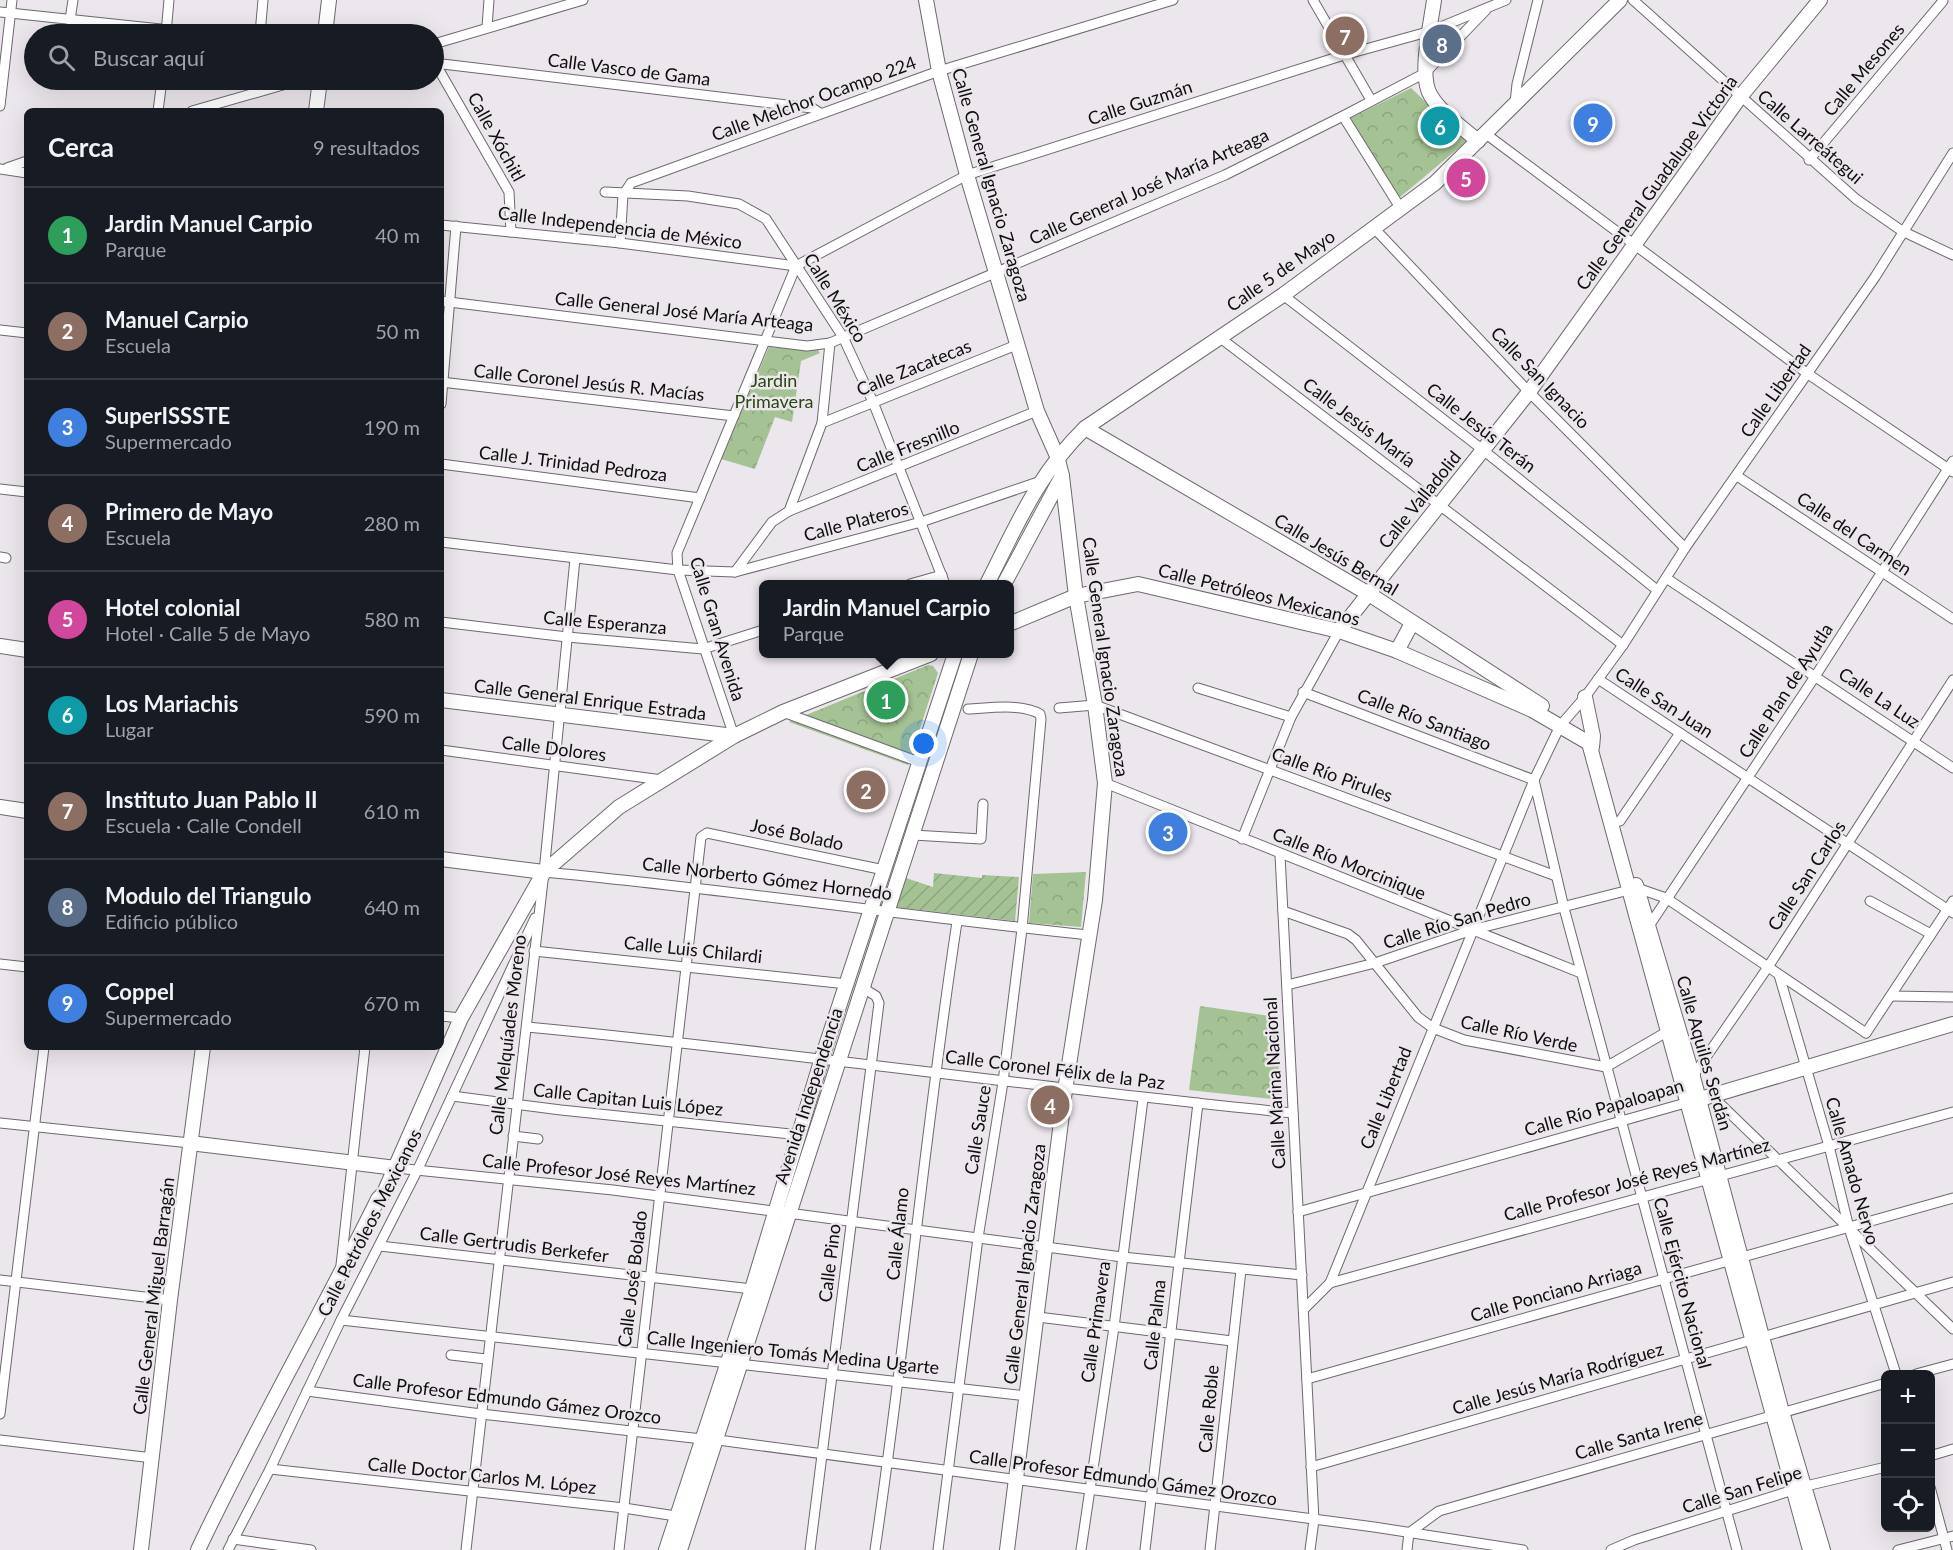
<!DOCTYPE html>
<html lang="es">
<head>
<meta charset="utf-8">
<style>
	body { margin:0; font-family:Lato,sans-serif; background:#242831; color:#f1f3f6 }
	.controls { position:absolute; right:18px; bottom:18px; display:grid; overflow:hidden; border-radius:9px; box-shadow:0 6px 24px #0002 }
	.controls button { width:54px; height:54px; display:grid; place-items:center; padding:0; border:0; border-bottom:2px solid #363941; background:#171b24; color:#f1f3f6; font:30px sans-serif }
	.you { position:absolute; left:924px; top:744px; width:21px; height:21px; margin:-15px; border:4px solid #fff; border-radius:50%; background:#1a73e8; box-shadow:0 0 0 9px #1a73e833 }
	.badge { display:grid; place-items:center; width:39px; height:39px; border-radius:50%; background:#7c3aed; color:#fff; font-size:20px; font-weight:700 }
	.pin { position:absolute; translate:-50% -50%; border:3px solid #fff; box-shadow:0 2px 6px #0006 }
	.popup { position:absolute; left:759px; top:580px; width:255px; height:78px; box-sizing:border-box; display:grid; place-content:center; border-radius:9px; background:#171b24; filter:drop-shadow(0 2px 4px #0005); font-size:20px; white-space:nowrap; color:#9ea1a6 }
	.popup b { font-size:22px; color:#f1f3f6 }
	.popup::after { content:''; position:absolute; left:50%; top:100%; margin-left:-12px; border:12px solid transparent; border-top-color:#171b24 }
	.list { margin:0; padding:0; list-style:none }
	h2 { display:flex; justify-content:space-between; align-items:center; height:78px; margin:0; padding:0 24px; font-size:26px }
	h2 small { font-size:20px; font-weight:400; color:#9ea1a6 }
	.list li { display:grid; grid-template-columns:39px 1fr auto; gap:18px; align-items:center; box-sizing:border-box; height:96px; padding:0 24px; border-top:2px solid #363941 }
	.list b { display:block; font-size:22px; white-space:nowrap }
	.list p { margin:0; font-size:20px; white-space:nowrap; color:#9ea1a6 }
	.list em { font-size:20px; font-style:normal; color:#9ea1a6 }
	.icon { flex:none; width:33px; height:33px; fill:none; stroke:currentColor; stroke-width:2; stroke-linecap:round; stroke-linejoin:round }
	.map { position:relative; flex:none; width:1953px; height:1550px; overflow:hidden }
	.search { position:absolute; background:#171b24; box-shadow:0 6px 24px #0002; left:24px; top:24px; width:420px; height:66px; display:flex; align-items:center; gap:15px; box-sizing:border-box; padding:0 21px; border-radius:33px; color:#9ea1a6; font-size:22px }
	.panel { position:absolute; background:#171b24; box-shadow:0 6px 24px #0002; left:24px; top:108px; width:420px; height:942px; border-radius:9px }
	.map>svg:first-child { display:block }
	.forest { fill:url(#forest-crowns) }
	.garden { fill:url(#garden-furrows) }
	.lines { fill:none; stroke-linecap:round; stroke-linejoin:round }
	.street-casing { stroke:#6e696e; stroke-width:11 }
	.secondary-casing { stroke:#6e696e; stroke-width:16 }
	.street { stroke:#fff; stroke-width:9 }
	.secondary { stroke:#fff; stroke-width:14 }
	.labels { text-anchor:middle; stroke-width:5; stroke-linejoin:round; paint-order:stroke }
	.street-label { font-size:18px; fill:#0f0d0f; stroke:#ece6ed }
	.park-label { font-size:18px; fill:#294712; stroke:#ece6ed }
</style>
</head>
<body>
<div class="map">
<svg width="1953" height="1550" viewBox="0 0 1953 1550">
	<defs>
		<pattern id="forest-crowns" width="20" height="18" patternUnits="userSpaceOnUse" patternTransform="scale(1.5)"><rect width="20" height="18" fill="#a4c293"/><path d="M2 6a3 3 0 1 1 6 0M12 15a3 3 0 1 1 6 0" fill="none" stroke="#8ca67e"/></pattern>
		<pattern id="garden-furrows" width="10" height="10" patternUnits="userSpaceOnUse" patternTransform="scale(1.5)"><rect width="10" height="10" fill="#a4c293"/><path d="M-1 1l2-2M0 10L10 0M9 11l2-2" fill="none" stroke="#8ca67e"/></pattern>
	</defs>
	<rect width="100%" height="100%" fill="#ece6ed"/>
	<!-- forest -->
	<g class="forest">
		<path d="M1411,88L1467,141L1399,198L1347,120Z"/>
		<path d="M769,347L817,349L820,353L801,361L792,422L775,417L755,469L721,459Z"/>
		<path d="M928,665L933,666L938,673L908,765L789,722Z"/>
		<path d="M1086,872L1081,927L1029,923L1033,874Z"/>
		<path d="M1200,1006L1277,1017L1280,1100L1189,1090Z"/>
	</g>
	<!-- garden -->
	<path class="garden" d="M934,873L982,878V875L1019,877L1015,921L895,907L906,878L933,887Z"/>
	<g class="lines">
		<!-- street casing -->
		<g class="street-casing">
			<g id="street">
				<path d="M1313,0L1371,100"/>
				<path d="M1633,0L1856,199L1902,231L1953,255"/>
				<path d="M0,12L208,34"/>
				<path d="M70,20L73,0"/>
				<path d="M487,27L489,0"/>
				<path d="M166,33L169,0"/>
				<path d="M260,34L263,0"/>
				<path d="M434,44L583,0"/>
				<path d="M434,63L812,108L820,113"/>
				<path d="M435,63L509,192L511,232"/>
				<path d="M1515,103L1517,84L1538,0"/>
				<path d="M0,106L12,0"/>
				<path d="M158,111L162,80"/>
				<path d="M192,111L300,80"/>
				<path d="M1343,116L1401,209"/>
				<path d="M1486,134L1808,374L1953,472"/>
				<path d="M1809,160L1943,1"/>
				<path d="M7,168L27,161"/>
				<path d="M0,169L27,173"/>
				<path d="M605,192L688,196L739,204L766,219L843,337L873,402L945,584"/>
				<path d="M441,225L620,243L796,266"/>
				<path d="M1374,228L1529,392L1685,548"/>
				<path d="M620,243L623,195L631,183L939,71L1173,0"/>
				<path d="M796,266L967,175L1344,55L1431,31L1506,0"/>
				<path d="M1283,295L1483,450L1657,590"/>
				<path d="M441,301L807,346L830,343L1225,175L1343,116L1425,73L1486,10"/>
				<path d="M0,330L27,333"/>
				<path d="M1219,337L1623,645"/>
				<path d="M441,382L734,416"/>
				<path d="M441,404L456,226"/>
				<path d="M822,423L1019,344"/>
				<path d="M441,464L700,498"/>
				<path d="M1737,476L1953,619"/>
				<path d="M0,489L27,492"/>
				<path d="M789,511L1037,411"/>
				<path d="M441,542L678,570L735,572L921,522L1038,482"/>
				<path d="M0,557L6,558"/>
				<path d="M735,572L772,522L789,511L822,423L830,343"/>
				<path d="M1666,578L1953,768"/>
				<path d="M910,584L942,575"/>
				<path d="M441,622L567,637L703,649L763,630"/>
				<path d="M1598,679L1953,913"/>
				<path d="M1198,688L1291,717"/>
				<path d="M1303,692L1534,780L1564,908L1737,1550"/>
				<path d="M1059,708L1095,705L1556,876"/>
				<path d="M783,712L919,762"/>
				<path d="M734,736L678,570L677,553L796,266"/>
				<path d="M441,750L662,780"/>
				<path d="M1105,783L1581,973"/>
				<path d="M1612,823L1620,821L1680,733"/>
				<path d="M913,835L981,839L983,804"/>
				<path d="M1242,839L1291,717L1339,631"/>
				<path d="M1280,855L1314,1520L1310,1550"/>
				<path d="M544,872C726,889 907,916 1089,935"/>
				<path d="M1870,901L1931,934"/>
				<path d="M1283,911L1348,934L1356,940L1418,1017L1433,1028L1464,1040L1606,1067L1670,1030"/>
				<path d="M1647,929L1816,675L1953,461"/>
				<path d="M534,951L847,984"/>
				<path d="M0,964L27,967"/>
				<path d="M1779,975L1829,1146L1849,1228L1896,1374"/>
				<path d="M1287,985L1375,963L1472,930L1637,888L1666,898L1866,1033"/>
				<path d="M1891,996L1953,997"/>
				<path d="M441,1016L461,1018"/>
				<path d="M527,1027C783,1051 1037,1088 1293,1113"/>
				<path d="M1866,1033L1953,901"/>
				<path d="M1691,1079L1768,967L1953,680"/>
				<path d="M1711,1095L1953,1329"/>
				<path d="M452,1096L561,1110L800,1135"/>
				<path d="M0,1123L190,1143"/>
				<path d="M513,1136L538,1139"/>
				<path d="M396,1168L613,1190L1122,1257L1302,1275"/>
				<path d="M1298,1212L1689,1102"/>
				<path d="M380,1246L752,1289"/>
				<path d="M341,1265L365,1047"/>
				<path d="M0,1280L170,1300"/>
				<path d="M1330,1283L1953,1112"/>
				<path d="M1305,1308L1330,1283L1534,780L1560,726L1585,697L1623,645L1685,548L1875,277L1953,153"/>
				<path d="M1038,1317L1232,1341"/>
				<path d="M341,1320L1027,1396"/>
				<path d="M451,1355L486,1359"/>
				<path d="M1916,1374L1953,1364"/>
				<path d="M1307,1379L1953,1198"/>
				<path d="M307,1391L481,1414L702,1439"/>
				<path d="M0,1414L44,1047"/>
				<path d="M0,1440L153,1458"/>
				<path d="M718,1440L1374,1527L1523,1550"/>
				<path d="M1930,1456L1953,1449"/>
				<path d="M1311,1467L1953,1282"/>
				<path d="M270,1469L624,1508L682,1517"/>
				<path d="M1930,1487L1947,1550"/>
				<path d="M233,1539L311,1550"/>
				<path d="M228,1550L270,1469L341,1320L417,1171L535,918"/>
				<path d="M466,1550L544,872L575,559"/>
				<path d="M619,1550L701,837L707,833L884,870"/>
				<path d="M810,1550L879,1003L876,996L863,988"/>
				<path d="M875,1550C906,1341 925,1131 957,922"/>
				<path d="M938,1550L978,1238L1003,1082L1022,929L1041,719L1040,714C1020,703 990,708 968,709"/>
				<path d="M1081,1550L1114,1327L1143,1099"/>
				<path d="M1145,1550L1198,1103"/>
				<path d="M1210,1550L1241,1270"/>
				<path d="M1407,1550L1409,1533L1439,1511L1886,1383"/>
				<path d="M1611,1550L1634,1540L1806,1486L1886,1467"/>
				<path d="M1898,1550L1953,1536"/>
			</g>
		</g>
		<!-- secondary casing -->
		<g class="secondary-casing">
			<g id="secondary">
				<path d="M926,0L939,71L967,175L1037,411L1057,456L1062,476L1076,596L1095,705L1105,783L1095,900L1065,1090L1007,1550"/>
				<path d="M1434,0C1431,24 1418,77 1431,96C1441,113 1463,128 1478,141"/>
				<path d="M325,34L329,0"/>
				<path d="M316,111L320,80"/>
				<path d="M1085,428L1369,594L1542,706"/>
				<path d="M987,584C1017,525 1037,475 1085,428L1283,295L1435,183L1620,0"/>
				<path d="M1004,584L1062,476"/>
				<path d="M1009,624L1076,596L1138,584L1339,631L1397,651L1532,710L1589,743L1810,1550"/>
				<path d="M1339,631L1529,392L1740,97L1820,0"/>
				<path d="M0,646L27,650"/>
				<path d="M1397,651L1412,623"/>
				<path d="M1585,697L1593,736L1592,747"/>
				<path d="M441,700L734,736"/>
				<path d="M0,807L27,811"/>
				<path d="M441,859L544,872"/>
				<path d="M1636,885L1693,1077L1782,1412L1823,1550"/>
				<path d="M1690,1102L1953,1024"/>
				<path d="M190,1143L396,1168"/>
				<path d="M141,1550L170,1300L203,1047"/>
				<path d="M198,1550C254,1431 320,1317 378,1199L384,1193L461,1018L544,872L619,807L734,736L783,712L931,654"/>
				<path d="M666,1550L752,1289L822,1058L955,654"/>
				<path d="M680,1550L971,654"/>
			</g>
		</g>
		<!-- street -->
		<use href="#street" class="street"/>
		<!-- secondary -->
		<use href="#secondary" class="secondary"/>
	</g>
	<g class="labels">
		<!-- street labels -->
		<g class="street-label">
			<text transform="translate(629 70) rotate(7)" y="6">Calle Vasco de Gama</text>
			<text transform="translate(1864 70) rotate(-50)" y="6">Calle Mesones</text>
			<text transform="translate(814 99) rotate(-20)" y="6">Calle Melchor Ocampo 224</text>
			<text transform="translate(1140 103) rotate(-18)" y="6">Calle Guzmán</text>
			<text transform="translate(496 137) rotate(61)" y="6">Calle Xóchitl</text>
			<text transform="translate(1810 137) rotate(41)" y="6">Calle Larreátegui</text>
			<text transform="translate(1657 183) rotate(-54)" y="6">Calle General Guadalupe Victoria</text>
			<text transform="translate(991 185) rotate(74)" y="6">Calle General Ignacio Zaragoza</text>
			<text transform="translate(1149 187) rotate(-24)" y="6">Calle General José María Arteaga</text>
			<text transform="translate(620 228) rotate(7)" y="6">Calle Independencia de México</text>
			<text transform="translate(1281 271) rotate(-35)" y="6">Calle 5 de Mayo</text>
			<text transform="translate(835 298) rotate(58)" y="6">Calle México</text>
			<text transform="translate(684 312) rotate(6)" y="6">Calle General José María Arteaga</text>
			<text transform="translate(914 368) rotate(-22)" y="6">Calle Zacatecas</text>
			<text transform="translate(1540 378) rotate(46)" y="6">Calle San Ignacio</text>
			<text transform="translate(589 383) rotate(6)" y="6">Calle Coronel Jesús R. Macías</text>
			<text transform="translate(1776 391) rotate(-55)" y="6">Calle Libertad</text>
			<text transform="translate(1359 423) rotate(37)" y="6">Calle Jesús María</text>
			<text transform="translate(1481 428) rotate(38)" y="6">Calle Jesús Terán</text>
			<text transform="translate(908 447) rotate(-22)" y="6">Calle Fresnillo</text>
			<text transform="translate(573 464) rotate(7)" y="6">Calle J. Trinidad Pedroza</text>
			<text transform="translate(1420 500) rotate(-51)" y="6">Calle Valladolid</text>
			<text transform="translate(856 522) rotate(-15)" y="6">Calle Plateros</text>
			<text transform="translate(1854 534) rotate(34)" y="6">Calle del Carmen</text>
			<text transform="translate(1336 555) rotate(31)" y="6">Calle Jesús Bernal</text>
			<text transform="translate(1259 595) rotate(14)" y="6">Calle Petróleos Mexicanos</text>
			<text transform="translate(605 623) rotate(5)" y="6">Calle Esperanza</text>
			<text transform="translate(717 629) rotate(73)" y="6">Calle Gran Avenida</text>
			<text transform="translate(1105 657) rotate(82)" y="6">Calle General Ignacio Zaragoza</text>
			<text transform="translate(1786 691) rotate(-57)" y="6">Calle Plan de Ayutla</text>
			<text transform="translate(1879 698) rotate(34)" y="6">Calle La Luz</text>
			<text transform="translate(590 700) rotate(7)" y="6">Calle General Enrique Estrada</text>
			<text transform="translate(1664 703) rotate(33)" y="6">Calle San Juan</text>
			<text transform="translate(1424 720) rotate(21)" y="6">Calle Río Santiago</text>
			<text transform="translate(554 749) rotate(7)" y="6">Calle Dolores</text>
			<text transform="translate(1332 775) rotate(20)" y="6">Calle Río Pirules</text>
			<text transform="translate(797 835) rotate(12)" y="6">José Bolado</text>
			<text transform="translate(1349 864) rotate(22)" y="6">Calle Río Morcinique</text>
			<text transform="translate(1807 876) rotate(-57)" y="6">Calle San Carlos</text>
			<text transform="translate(767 879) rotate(7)" y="6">Calle Norberto Gómez Hornedo</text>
			<text transform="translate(1457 921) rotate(-17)" y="6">Calle Río San Pedro</text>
			<text transform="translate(693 950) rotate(6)" y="6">Calle Luis Chilardi</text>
			<text transform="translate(1519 1034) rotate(12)" y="6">Calle Río Verde</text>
			<text transform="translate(508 1035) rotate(-83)" y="6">Calle Melquíades Moreno</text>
			<text transform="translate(1704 1053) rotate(74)" y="6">Calle Aquiles Serdán</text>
			<text transform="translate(1055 1070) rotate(7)" y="6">Calle Coronel Félix de la Paz</text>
			<text transform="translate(1275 1083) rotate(-93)" y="6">Calle Marina Nacional</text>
			<text transform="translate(809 1096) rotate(-72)" y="6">Avenida Independencia</text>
			<text transform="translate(1386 1098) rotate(-68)" y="6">Calle Libertad</text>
			<text transform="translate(628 1100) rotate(6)" y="6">Calle Capitan Luis López</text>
			<text transform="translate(1604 1108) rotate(-16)" y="6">Calle Río Papaloapan</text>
			<text transform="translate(978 1130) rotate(-81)" y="6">Calle Sauce</text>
			<text transform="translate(1852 1171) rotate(74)" y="6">Calle Amado Nervo</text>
			<text transform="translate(619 1175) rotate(6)" y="6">Calle Profesor José Reyes Martínez</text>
			<text transform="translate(1637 1180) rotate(-15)" y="6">Calle Profesor José Reyes Martínez</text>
			<text transform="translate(370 1223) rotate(-63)" y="6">Calle Petróleos Mexicanos</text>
			<text transform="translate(898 1234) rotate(-84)" y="6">Calle Álamo</text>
			<text transform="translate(514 1245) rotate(7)" y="6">Calle Gertrudis Berkefer</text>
			<text transform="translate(830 1263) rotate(-83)" y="6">Calle Pino</text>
			<text transform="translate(1025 1264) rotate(-83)" y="6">Calle General Ignacio Zaragoza</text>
			<text transform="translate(633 1279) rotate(-83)" y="6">Calle José Bolado</text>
			<text transform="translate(1682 1283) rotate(75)" y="6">Calle Ejército Nacional</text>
			<text transform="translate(1556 1292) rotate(-16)" y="6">Calle Ponciano Arriaga</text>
			<text transform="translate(154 1296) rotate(-83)" y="6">Calle General Miguel Barragán</text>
			<text transform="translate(1096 1322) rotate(-82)" y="6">Calle Primavera</text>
			<text transform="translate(1155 1325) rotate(-84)" y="6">Calle Palma</text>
			<text transform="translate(793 1353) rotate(6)" y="6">Calle Ingeniero Tomás Medina Ugarte</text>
			<text transform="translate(1558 1379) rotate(-16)" y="6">Calle Jesús María Rodríguez</text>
			<text transform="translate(507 1399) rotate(7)" y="6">Calle Profesor Edmundo Gámez Orozco</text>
			<text transform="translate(1209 1409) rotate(-85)" y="6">Calle Roble</text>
			<text transform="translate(1639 1436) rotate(-16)" y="6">Calle Santa Irene</text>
			<text transform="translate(482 1476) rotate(6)" y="6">Calle Doctor Carlos M. López</text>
			<text transform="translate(1123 1478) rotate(8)" y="6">Calle Profesor Edmundo Gámez Orozco</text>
			<text transform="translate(1742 1490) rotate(-17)" y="6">Calle San Felipe</text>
		</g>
		<!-- park labels -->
		<g class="park-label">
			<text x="774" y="387">Jardin<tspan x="774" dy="21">Primavera</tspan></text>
		</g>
	</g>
</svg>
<div class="controls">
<button>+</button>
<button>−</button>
<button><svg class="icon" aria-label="locate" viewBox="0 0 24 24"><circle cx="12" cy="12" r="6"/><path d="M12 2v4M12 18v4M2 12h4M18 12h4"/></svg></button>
</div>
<div class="you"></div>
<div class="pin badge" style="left:886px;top:700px;background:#2e9e5b">1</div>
<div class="popup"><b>Jardin Manuel Carpio</b>Parque</div>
<div class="pin badge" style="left:866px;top:790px;background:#8d6e63">2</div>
<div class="pin badge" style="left:1168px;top:832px;background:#3f7fe0">3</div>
<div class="pin badge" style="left:1050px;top:1105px;background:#8d6e63">4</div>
<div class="pin badge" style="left:1466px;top:178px;background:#d1479c">5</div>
<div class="pin badge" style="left:1440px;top:126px;background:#0f9aa8">6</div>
<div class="pin badge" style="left:1345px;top:36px;background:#8d6e63">7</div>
<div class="pin badge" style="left:1442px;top:44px;background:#5c6f8a">8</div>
<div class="pin badge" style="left:1593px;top:123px;background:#3f7fe0">9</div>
<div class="search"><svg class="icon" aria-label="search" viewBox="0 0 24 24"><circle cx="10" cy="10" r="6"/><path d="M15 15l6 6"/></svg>Buscar aquí</div>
<section class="panel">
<h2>Cerca<small>9 resultados</small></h2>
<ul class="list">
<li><span class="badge" style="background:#2e9e5b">1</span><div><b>Jardin Manuel Carpio</b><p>Parque</p></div><em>40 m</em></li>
<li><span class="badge" style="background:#8d6e63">2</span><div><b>Manuel Carpio</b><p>Escuela</p></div><em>50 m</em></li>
<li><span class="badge" style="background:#3f7fe0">3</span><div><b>SuperISSSTE</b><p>Supermercado</p></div><em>190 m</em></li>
<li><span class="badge" style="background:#8d6e63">4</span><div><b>Primero de Mayo</b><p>Escuela</p></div><em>280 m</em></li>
<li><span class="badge" style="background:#d1479c">5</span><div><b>Hotel colonial</b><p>Hotel · Calle 5 de Mayo</p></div><em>580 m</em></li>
<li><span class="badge" style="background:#0f9aa8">6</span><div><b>Los Mariachis</b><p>Lugar</p></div><em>590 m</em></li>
<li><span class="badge" style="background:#8d6e63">7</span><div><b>Instituto Juan Pablo II</b><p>Escuela · Calle Condell</p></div><em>610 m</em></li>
<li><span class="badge" style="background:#5c6f8a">8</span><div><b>Modulo del Triangulo</b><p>Edificio público</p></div><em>640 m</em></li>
<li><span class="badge" style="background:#3f7fe0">9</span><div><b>Coppel</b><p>Supermercado</p></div><em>670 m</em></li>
</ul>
</section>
</div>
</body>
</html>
